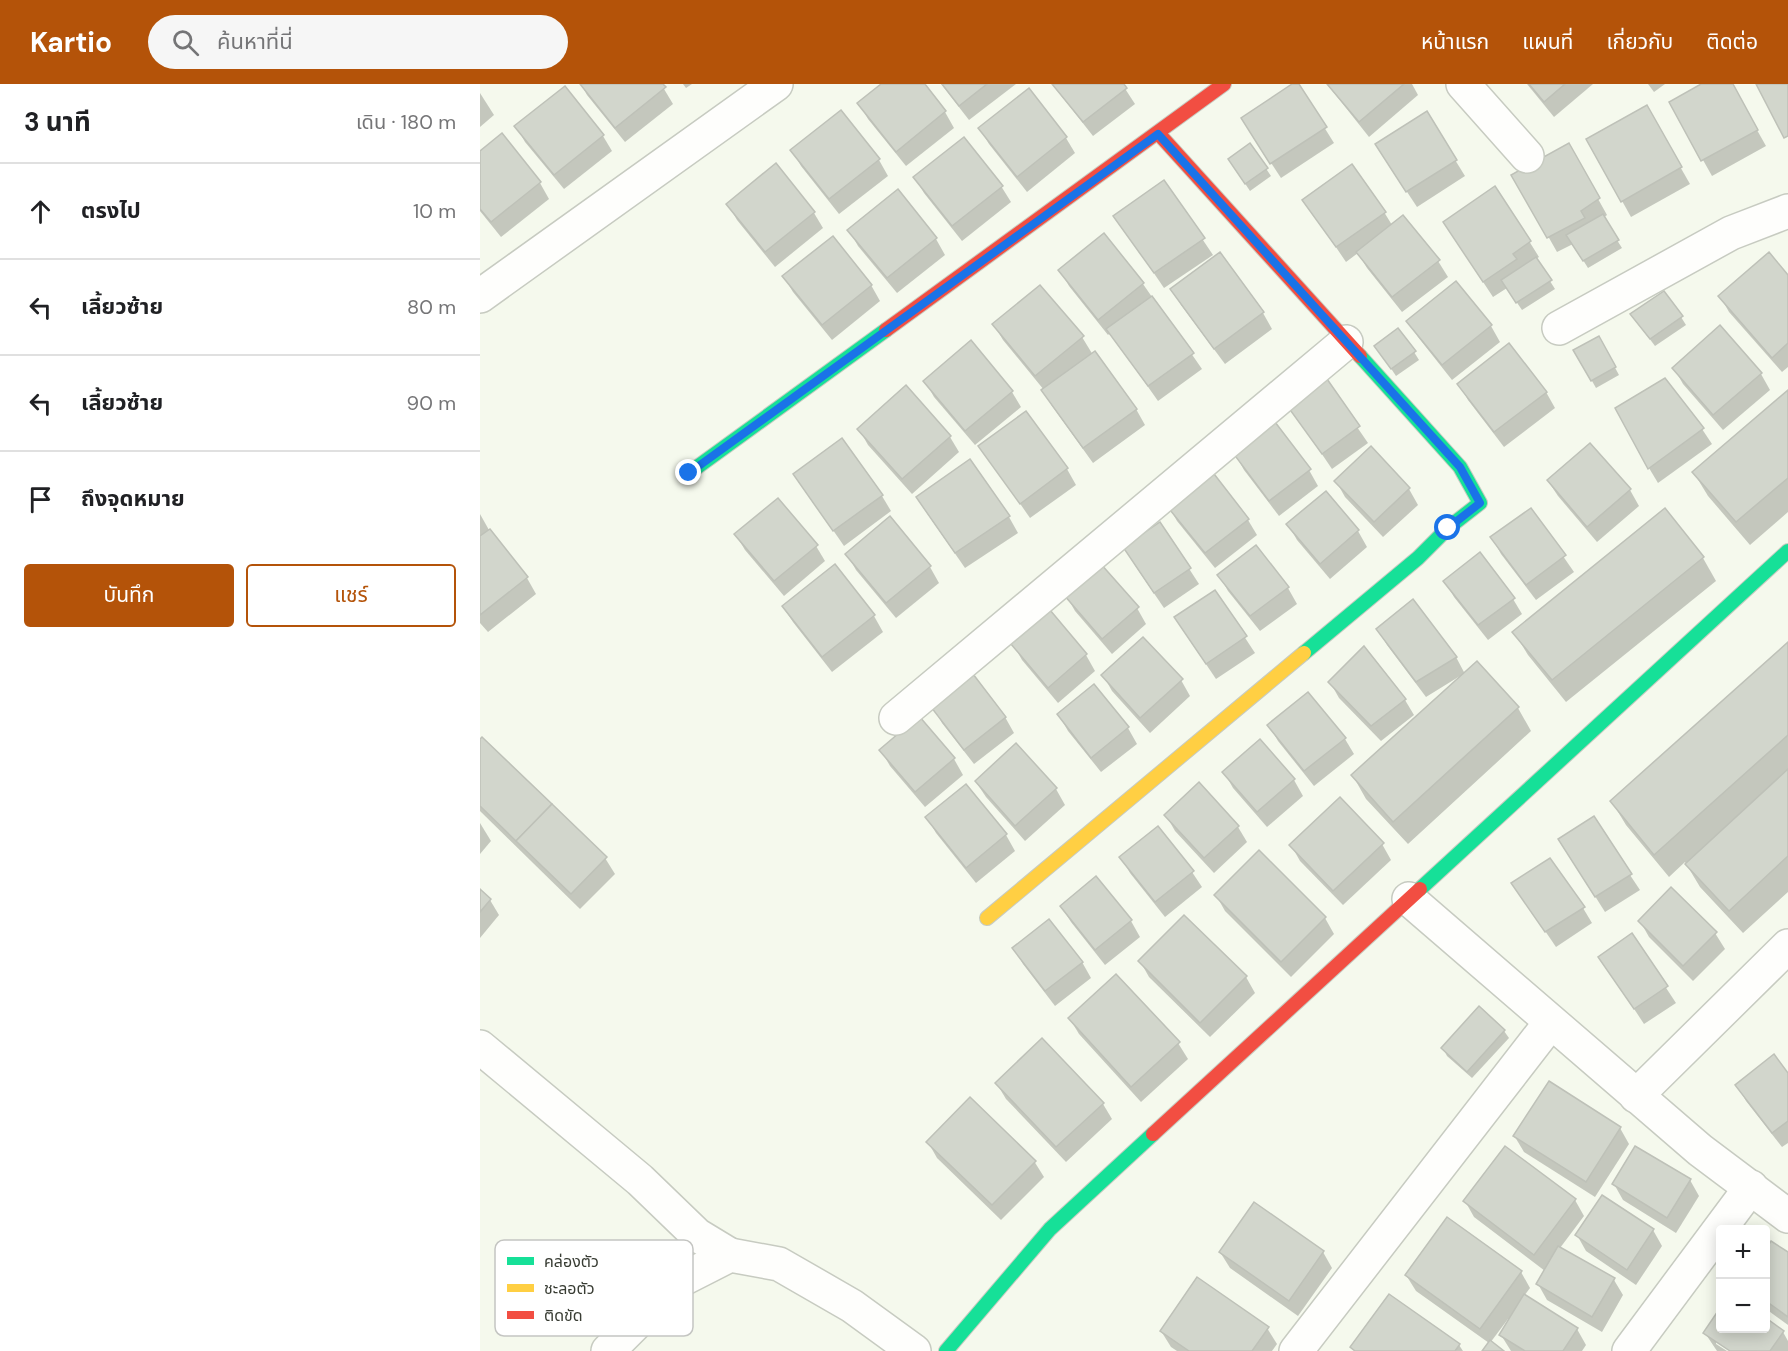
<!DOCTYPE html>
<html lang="th">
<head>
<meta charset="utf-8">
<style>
	body { margin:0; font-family:"DM Sans","Noto Sans Thai",sans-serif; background:#f6f6f6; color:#202124 }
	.controls { position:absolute; right:18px; bottom:18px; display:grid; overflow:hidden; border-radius:6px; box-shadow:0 3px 15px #0003 }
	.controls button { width:54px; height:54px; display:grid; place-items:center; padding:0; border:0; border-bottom:2px solid #e0e0e0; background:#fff; color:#202124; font:30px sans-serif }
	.stop { position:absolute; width:18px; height:18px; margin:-14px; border:4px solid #1a73e8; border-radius:50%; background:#fff }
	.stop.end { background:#1a73e8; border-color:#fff; box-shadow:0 2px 6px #0008 }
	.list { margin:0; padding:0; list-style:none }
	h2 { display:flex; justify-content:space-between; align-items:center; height:78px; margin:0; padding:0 24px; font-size:26px }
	h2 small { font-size:20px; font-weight:400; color:#757577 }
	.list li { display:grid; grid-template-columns:39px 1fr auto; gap:18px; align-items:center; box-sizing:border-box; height:96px; padding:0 24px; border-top:2px solid #e0e0e0 }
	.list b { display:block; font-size:22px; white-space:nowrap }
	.list em { font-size:20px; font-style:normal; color:#757577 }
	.actions { display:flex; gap:12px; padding:18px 24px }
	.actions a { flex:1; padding:14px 0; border:2px solid #b45309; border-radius:6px; text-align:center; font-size:21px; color:#b45309 }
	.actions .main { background:#b45309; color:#fff }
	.icon { flex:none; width:33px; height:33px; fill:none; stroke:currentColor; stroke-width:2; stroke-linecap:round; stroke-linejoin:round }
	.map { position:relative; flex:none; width:1308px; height:1267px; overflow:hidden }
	header { display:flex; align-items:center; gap:36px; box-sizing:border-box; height:84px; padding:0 30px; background:#b45309; color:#fff }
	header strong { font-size:28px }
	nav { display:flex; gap:33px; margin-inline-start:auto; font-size:21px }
	.search { width:420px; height:54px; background:#f6f6f6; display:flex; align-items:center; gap:15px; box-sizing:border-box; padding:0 21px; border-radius:33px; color:#757577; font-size:22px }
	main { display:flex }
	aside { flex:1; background:#fff }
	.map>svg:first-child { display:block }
	.shadow { fill:#0003 }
	.building { fill:#d2d6cc; stroke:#bec1b8; stroke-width:1.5 }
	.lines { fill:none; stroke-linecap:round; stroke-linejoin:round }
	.street-casing { stroke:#c7cbc1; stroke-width:36 }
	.fast-casing { stroke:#c7cbc1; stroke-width:16 }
	.slow-casing { stroke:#c7cbc1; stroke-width:16 }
	.jam-casing { stroke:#c7cbc1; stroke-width:16 }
	.street { stroke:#fefefc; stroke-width:33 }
	.fast { stroke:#16e098; stroke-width:14 }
	.slow { stroke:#ffcf43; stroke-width:14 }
	.jam { stroke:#f24e42; stroke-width:14 }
	.route { stroke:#1a73e8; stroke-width:8 }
	.key { fill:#fff; stroke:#c4c5c2; stroke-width:1.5 }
	.key-label { font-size:16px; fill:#393d34 }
</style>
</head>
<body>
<header>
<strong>Kartio</strong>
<div class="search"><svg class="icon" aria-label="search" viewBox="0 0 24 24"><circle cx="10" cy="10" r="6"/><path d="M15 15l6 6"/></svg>ค้นหาที่นี่</div>
<nav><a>หน้าแรก</a><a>แผนที่</a><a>เกี่ยวกับ</a><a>ติดต่อ</a></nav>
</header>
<main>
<aside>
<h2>3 นาที<small>เดิน · 180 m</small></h2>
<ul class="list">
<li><svg class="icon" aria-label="ahead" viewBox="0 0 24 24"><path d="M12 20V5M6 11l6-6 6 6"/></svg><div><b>ตรงไป</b></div><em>10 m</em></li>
<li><svg class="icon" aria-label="left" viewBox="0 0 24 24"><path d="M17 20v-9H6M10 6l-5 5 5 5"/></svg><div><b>เลี้ยวซ้าย</b></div><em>80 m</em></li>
<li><svg class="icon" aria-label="left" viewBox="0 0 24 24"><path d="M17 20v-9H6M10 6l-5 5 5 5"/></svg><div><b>เลี้ยวซ้าย</b></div><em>90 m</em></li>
<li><svg class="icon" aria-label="arrive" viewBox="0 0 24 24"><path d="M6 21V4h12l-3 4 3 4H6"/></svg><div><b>ถึงจุดหมาย</b></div></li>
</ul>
<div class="actions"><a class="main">บันทึก</a><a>แชร์</a></div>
</aside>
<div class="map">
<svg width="1308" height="1267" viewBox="0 0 1308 1267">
	<rect width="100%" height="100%" fill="#f5f9ed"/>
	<!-- shadow -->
	<g class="shadow">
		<path d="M101,0H181L193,20L145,58L107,11Z"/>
		<path d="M203,0H212L206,4Z"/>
		<path d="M403,0H443L465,28L474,44L426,82L388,35L379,19Z"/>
		<path d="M461,0H536L489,36Z"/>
		<path d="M572,0H642L655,20L613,52Z"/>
		<path d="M815,0H817L854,59L801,94L772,50Z"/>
		<path d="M847,0H932L938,11L889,53Z"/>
		<path d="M1047,0H1113L1074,33Z"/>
		<path d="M1168,0H1185L1174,8Z"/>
		<path d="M1225,0H1251L1286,62L1232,92L1191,19Z"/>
		<path d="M0,9L14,31L0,43Z"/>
		<path d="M1166,23L1210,100L1151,133L1108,56Z"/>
		<path d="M946,29L985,92L937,123L906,76Z"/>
		<path d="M36,42L123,52L132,67L84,105L45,58Z"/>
		<path d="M500,45L586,54L595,69L547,108L509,60Z"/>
		<path d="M770,61L791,92L770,107L754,83Z"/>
		<path d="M1088,61L1127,131L1123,134L1142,164L1108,184L1093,160L1077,168L1034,92Z"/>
		<path d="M312,66L399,76L408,92L359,130L321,82Z"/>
		<path d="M0,69L60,99L69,115L21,153L0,127Z"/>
		<path d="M435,94L521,102L531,118L482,157L444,109Z"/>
		<path d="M684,98L733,171L684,204L635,132Z"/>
		<path d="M824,116L904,128L912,141L923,133L958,177L968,193L922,228L887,184L878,169L866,178Z"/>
		<path d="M248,120L334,129L343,144L295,183L257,136Z"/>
		<path d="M369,146L456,155L465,171L417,209L378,162Z"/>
		<path d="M623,151L663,200L722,285L678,317L630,249L628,251L589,202L580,186Z"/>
		<path d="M974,154L1049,157L1059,173L1056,175L1075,205L1042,226L1027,204L1013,213Z"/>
		<path d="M740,170L783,229L792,245L745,280L701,221L692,205Z"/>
		<path d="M304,193L391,201L400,217L352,256L313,208Z"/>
		<path d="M1308,193V283L1302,288L1249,228L1240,212Z"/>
		<path d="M1201,233L1206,241L1175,262L1157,238Z"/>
		<path d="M928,237L1011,242L1020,258L972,296L938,253Z"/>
		<path d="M514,241L602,253L613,271L656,325L665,341L613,379L572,322L564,306L523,256Z"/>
		<path d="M1119,254L1139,291L1116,304L1095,267Z"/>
		<path d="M896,262L934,268L939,276L916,292Z"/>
		<path d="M1194,284L1281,290L1290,306L1243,346L1203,300Z"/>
		<path d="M445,297L532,308L541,323L495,361L454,313Z"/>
		<path d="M846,298L888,359L852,385L810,323Z"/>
		<path d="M979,300L1066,308L1075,324L1024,363L988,316Z"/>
		<path d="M1308,308V428L1270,461L1228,412L1214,389Z"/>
		<path d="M545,329L587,385L596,401L550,434L500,362Z"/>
		<path d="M379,345L470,353L479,368L432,410L388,361Z"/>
		<path d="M1222,345L1232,360L1178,399L1169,384Z"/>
		<path d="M891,364L929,405L938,421L903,453L865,413L856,397Z"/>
		<path d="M755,370L829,386L838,402L799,432L764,386Z"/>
		<path d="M315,391L402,412L411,427L364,462Z"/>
		<path d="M1068,397L1150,406L1159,422L1117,458L1078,412Z"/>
		<path d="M846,409L878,447L887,463L850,495L817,456L808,440Z"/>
		<path d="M688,421L768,436L777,451L735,484L697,437Z"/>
		<path d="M1051,426L1094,488L1056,516L1021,470L1012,454Z"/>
		<path d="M447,429L529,433L538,449L485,484Z"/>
		<path d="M0,430L9,446L47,494L56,510L8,548L0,539Z"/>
		<path d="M680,440L719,500L684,524L654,480Z"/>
		<path d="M256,451L336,462L345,477L304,512L265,466Z"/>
		<path d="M367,470L450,483L459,499L416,534L376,486Z"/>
		<path d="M1223,474L1236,497L1086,618L1048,571L1034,548Z"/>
		<path d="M355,482L394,532L403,548L352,588L313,538L303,523Z"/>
		<path d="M739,491L808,504L817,520L780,547L748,507Z"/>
		<path d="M965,497L1033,515L1042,530L1008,556L974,513Z"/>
		<path d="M735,508L775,569L736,595L705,549Z"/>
		<path d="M586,511L657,524L666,540L632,570L595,527Z"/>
		<path d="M570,529L606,571L615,587L578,619L542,576L533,560Z"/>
		<path d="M898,546L976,573L985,590L996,579L1038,624L1051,647L928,760L886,715L873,692L981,593L980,592L946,613L907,561Z"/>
		<path d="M1308,560V808L1263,849L1220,803L1205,778L1189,793L1146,741L1132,718Z"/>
		<path d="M623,591L701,596L710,612L670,649L632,607Z"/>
		<path d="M850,598L925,616L934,631L901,657L859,614Z"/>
		<path d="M453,623L525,633L534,649L494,680L462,639Z"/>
		<path d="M579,631L648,644L657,660L621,688L588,647Z"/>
		<path d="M439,634L474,675L483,691L445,723L410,682L401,666Z"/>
		<path d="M789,641L865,655L874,670L834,702L798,657Z"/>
		<path d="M0,657L125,774L135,790L100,825L0,727Z"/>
		<path d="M780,657L814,696L823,712L787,743L753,704L744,688Z"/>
		<path d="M496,698L576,705L585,721L545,757L506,713Z"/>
		<path d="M485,702L526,751L535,767L496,799L456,749L447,733Z"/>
		<path d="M686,731L758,743L767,758L734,789L695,747Z"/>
		<path d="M0,739L11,757L0,770Z"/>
		<path d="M902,760L911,776L863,821L820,777L811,761Z"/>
		<path d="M779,768L845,834L854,850L811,893L745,827L736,811Z"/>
		<path d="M1089,771L1150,791L1160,806L1125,828Z"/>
		<path d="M641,773L712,788L722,803L685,833L650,789Z"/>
		<path d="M616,794L651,837L660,853L625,881L591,838L581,822Z"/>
		<path d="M1033,800L1103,824L1112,839L1076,863Z"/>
		<path d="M0,807L10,816L19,831L0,854Z"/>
		<path d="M1160,837L1235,849L1245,865L1213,897L1169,853Z"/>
		<path d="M1152,852L1196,919L1164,940L1120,873Z"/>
		<path d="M534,865L602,878L611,894L575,922L543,880Z"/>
		<path d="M660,877L766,893L775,909L730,953L669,893Z"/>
		<path d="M590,935L698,959L708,975L661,1018L599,950Z"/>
		<path d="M1024,947L1029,954L992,994L967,972L963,964Z"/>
		<path d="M1308,991V1059L1302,1063L1266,1017L1257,1001Z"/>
		<path d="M517,1000L623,1020L632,1035L586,1078L526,1015Z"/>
		<path d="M1140,1044L1149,1060L1115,1113L1044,1068L1035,1053Z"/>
		<path d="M448,1058L554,1077L564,1093L521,1136L457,1074Z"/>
		<path d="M1210,1096L1219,1112L1196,1149L1143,1116L1134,1100Z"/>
		<path d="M1095,1116L1104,1132L1080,1164L1134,1196L1143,1211L1122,1248L1067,1216L1058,1200L1065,1187L994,1133L985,1117Z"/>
		<path d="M1173,1146L1182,1162L1156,1201L1106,1167L1097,1151Z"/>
		<path d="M1292,1159L1308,1170V1241L1286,1225V1168Z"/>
		<path d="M740,1168H843L852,1184L818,1232L750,1184Z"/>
		<path d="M1041,1188L1050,1204L1044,1212L1097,1245L1106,1261L1102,1267H1031L1021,1251L1030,1236L1028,1235L1010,1259L1021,1267H1003L1009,1259L936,1207L926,1191Z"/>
		<path d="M1240,1226V1244H1286V1236L1303,1248L1308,1257V1267H1252L1236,1256V1260L1247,1267H1237L1225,1249Z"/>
		<path d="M787,1244L797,1260L792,1267H697L691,1263L681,1247Z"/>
		<path d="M979,1261L983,1267H874L872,1263Z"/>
	</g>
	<!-- building -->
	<g class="building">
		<path d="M100,0H183L186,3L135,44Z"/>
		<path d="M401,0H445L466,27L416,68L377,19Z"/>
		<path d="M462,0H507L479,22Z"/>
		<path d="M572,0H644L647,4L603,38Z"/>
		<path d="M812,0H819L847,43L790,80L761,34Z"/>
		<path d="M847,0H924L879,38Z"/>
		<path d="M1049,0H1085L1064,18Z"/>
		<path d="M1221,0H1253L1278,46L1221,77L1189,18Z"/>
		<path d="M1276,0H1308V52L1304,54Z"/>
		<path d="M85,2L124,51L74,91L34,42Z"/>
		<path d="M549,4L587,53L537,93L498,44Z"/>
		<path d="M1167,21L1202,83L1141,118L1106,55Z"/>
		<path d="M361,26L400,75L349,115L310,66Z"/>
		<path d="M947,27L977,76L926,108L895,60Z"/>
		<path d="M22,49L61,98L11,138L0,125V67Z"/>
		<path d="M484,53L523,102L472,142L433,93Z"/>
		<path d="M770,59L788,84L765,100L748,75Z"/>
		<path d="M1089,59L1120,114L1101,127L1105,134L1067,154L1031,91Z"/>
		<path d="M296,79L335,128L285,168L246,120Z"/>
		<path d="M872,80L906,128L856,163L822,116Z"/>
		<path d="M684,96L725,154L674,189L633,132Z"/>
		<path d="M1015,102L1051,157L1033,170L1037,175L1003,198L963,138Z"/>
		<path d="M418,105L457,154L407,194L367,146Z"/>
		<path d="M1123,130L1139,156L1103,177L1086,151Z"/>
		<path d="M923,131L960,176L912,213L876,168Z"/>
		<path d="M624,149L664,199L618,236L578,186Z"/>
		<path d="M353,152L392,201L342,241L302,192Z"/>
		<path d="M740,168L784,228L734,265L690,205Z"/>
		<path d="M1289,168L1308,191V259L1292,274L1238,212Z"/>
		<path d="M1056,173L1072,196L1036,219L1021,196Z"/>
		<path d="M976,197L1012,241L962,281L926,237Z"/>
		<path d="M560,201L604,252L555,292L512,240Z"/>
		<path d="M1184,207L1203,232L1170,255L1150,230Z"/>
		<path d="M672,212L714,269L668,302L626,245Z"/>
		<path d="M1240,241L1282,289L1233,331L1192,284Z"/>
		<path d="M918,244L936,267L911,285L894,262Z"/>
		<path d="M1119,252L1136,283L1111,297L1093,266Z"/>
		<path d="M491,256L533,307L485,347L443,297Z"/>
		<path d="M1029,259L1067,308L1014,348L977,300Z"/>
		<path d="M615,267L657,325L603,364L561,306Z"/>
		<path d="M1185,294L1224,344L1168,385L1135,324Z"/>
		<path d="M847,295L880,342L842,370L808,323Z"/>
		<path d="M426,301L471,352L422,395L377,345Z"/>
		<path d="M1308,306V394L1256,438L1212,388Z"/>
		<path d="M546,327L588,384L540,420L498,362Z"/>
		<path d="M795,338L831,385L789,417L753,369Z"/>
		<path d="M362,354L403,411L353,447L313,390Z"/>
		<path d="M1110,359L1151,405L1107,443L1067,396Z"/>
		<path d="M891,362L930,404L894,438L854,397Z"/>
		<path d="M490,375L530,432L475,469L436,413Z"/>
		<path d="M731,386L769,435L725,469L686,421Z"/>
		<path d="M846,407L879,446L840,480L806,440Z"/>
		<path d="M298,414L338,461L294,497L254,450Z"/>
		<path d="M1051,424L1086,471L1046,501L1010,453Z"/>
		<path d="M1185,424L1224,473L1072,596L1032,548Z"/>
		<path d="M410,432L451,482L406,519L365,470Z"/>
		<path d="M680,438L711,484L674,509L643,463Z"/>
		<path d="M10,445L48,493L0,531V452Z"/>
		<path d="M776,461L809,503L770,532L737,491Z"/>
		<path d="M1000,468L1035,514L998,541L963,497Z"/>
		<path d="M620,479L659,523L622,555L584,511Z"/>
		<path d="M355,480L395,531L342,573L302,522Z"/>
		<path d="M735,506L767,552L726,580L694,533Z"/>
		<path d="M933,515L977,573L936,598L896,545Z"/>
		<path d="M570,526L607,570L568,604L531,560Z"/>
		<path d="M663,553L703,595L660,634L621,591Z"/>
		<path d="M1308,558V651L1174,771L1130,717Z"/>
		<path d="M884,562L926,615L891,642L848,598Z"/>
		<path d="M997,577L1039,623L913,738L871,691Z"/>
		<path d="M493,590L526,633L484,666L451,623Z"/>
		<path d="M614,600L649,643L611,674L577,630Z"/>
		<path d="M828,608L866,654L824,687L787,641Z"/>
		<path d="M439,632L475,674L435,708L399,666Z"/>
		<path d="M2,653L72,720L36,757L0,722V655Z"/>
		<path d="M780,655L815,695L777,728L742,688Z"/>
		<path d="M536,659L577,704L535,742L495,697Z"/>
		<path d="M1308,685V772L1249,827L1205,780Z"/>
		<path d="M719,698L759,742L724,774L684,731Z"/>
		<path d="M486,700L527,750L486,784L445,733Z"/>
		<path d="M860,713L904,759L853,807L809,761Z"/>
		<path d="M72,720L127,773L91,810L36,757Z"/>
		<path d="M1114,732L1152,790L1115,813L1078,755Z"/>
		<path d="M678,742L714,787L675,818L639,773Z"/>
		<path d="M779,766L846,833L801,878L734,811Z"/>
		<path d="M1070,774L1105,823L1065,848L1031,799Z"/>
		<path d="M616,792L652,836L615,866L580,822Z"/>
		<path d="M1191,803L1237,848L1203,882L1158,837Z"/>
		<path d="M0,805L11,815L0,828Z"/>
		<path d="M704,831L767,892L720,939L658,877Z"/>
		<path d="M569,835L603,878L565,907L532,864Z"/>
		<path d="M1152,849L1188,902L1154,925L1118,873Z"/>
		<path d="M636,890L700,958L651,1003L588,934Z"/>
		<path d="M999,922L1025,946L987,988L961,964Z"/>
		<path d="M562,954L624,1019L576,1063L515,999Z"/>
		<path d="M1294,970L1308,989V1037L1292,1049L1255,1001Z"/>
		<path d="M1069,997L1141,1043L1106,1098L1033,1052Z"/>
		<path d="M490,1013L556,1077L512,1121L446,1058Z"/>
		<path d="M1025,1062L1096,1115L1054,1171L983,1117Z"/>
		<path d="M1155,1062L1211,1095L1187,1134L1132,1100Z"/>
		<path d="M1122,1111L1174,1145L1147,1186L1095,1151Z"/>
		<path d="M774,1118L844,1167L809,1217L739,1168Z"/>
		<path d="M967,1133L1042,1187L1000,1245L925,1191Z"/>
		<path d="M1291,1157L1308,1168V1233L1286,1217V1165Z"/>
		<path d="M1078,1162L1135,1194L1112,1233L1056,1200Z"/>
		<path d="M717,1193L789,1243L772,1267H709L680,1247Z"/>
		<path d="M909,1210L980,1260L975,1267H875L870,1263Z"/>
		<path d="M1044,1210L1098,1244L1083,1267H1045L1019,1251Z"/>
		<path d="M1240,1224V1244H1286V1234L1304,1247L1290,1267H1250L1223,1249Z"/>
		<path d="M1010,1256L1024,1267H1002Z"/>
	</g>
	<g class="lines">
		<!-- street casing -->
		<g class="street-casing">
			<g id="street">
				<path d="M983,0L1047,72"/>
				<path d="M0,212L296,0"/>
				<path d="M1079,244L1251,149L1308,127"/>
				<path d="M416,634L866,258"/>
				<path d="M929,815L1220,1066L1308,1132"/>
				<path d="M0,963L160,1096L217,1151L250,1171"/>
				<path d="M1156,1012L1308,862"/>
				<path d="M128,1267L197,1198L250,1171L299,1180L372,1222L434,1267"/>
				<path d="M816,1267L1071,938"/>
				<path d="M1149,1267L1271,1103"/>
			</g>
		</g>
		<!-- fast casing -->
		<g class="fast-casing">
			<g id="fast">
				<path d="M209,389L406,246"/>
				<path d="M824,569L938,474L968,444L1000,419L980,383L880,272"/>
				<path d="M940,805L1308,467"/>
				<path d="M466,1267L570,1145L673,1050"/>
			</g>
		</g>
		<!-- slow casing -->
		<g class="slow-casing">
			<path id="slow" d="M507,834L824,569"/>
		</g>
		<!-- jam casing -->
		<g class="jam-casing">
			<g id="jam">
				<path d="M678,49L880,272"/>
				<path d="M406,246L744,0"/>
				<path d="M673,1050L940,805"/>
			</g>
		</g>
		<!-- street -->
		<use href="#street" class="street"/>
		<!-- fast -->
		<use href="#fast" class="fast"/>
		<!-- slow -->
		<use href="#slow" class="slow"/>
		<!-- jam -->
		<use href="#jam" class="jam"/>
	</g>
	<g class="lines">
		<!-- route -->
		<path class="route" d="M209,389L678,50L980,383L1000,419L968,444"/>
	</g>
	<!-- legend -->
	<rect x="15" y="1156" width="198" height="96" rx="9" class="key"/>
	<rect x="27" y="1173" width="27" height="8" fill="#16e098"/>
	<rect x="27" y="1200" width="27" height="8" fill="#ffcf43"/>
	<rect x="27" y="1227" width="27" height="8" fill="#f24e42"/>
	<g class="key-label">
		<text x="64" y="1183">คล่องตัว</text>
		<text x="64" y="1210">ชะลอตัว</text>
		<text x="64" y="1237">ติดขัด</text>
	</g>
</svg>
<div class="controls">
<button>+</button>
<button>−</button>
</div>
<div class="stop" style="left:968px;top:444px"></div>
<div class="stop end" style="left:209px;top:389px"></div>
</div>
</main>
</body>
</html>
